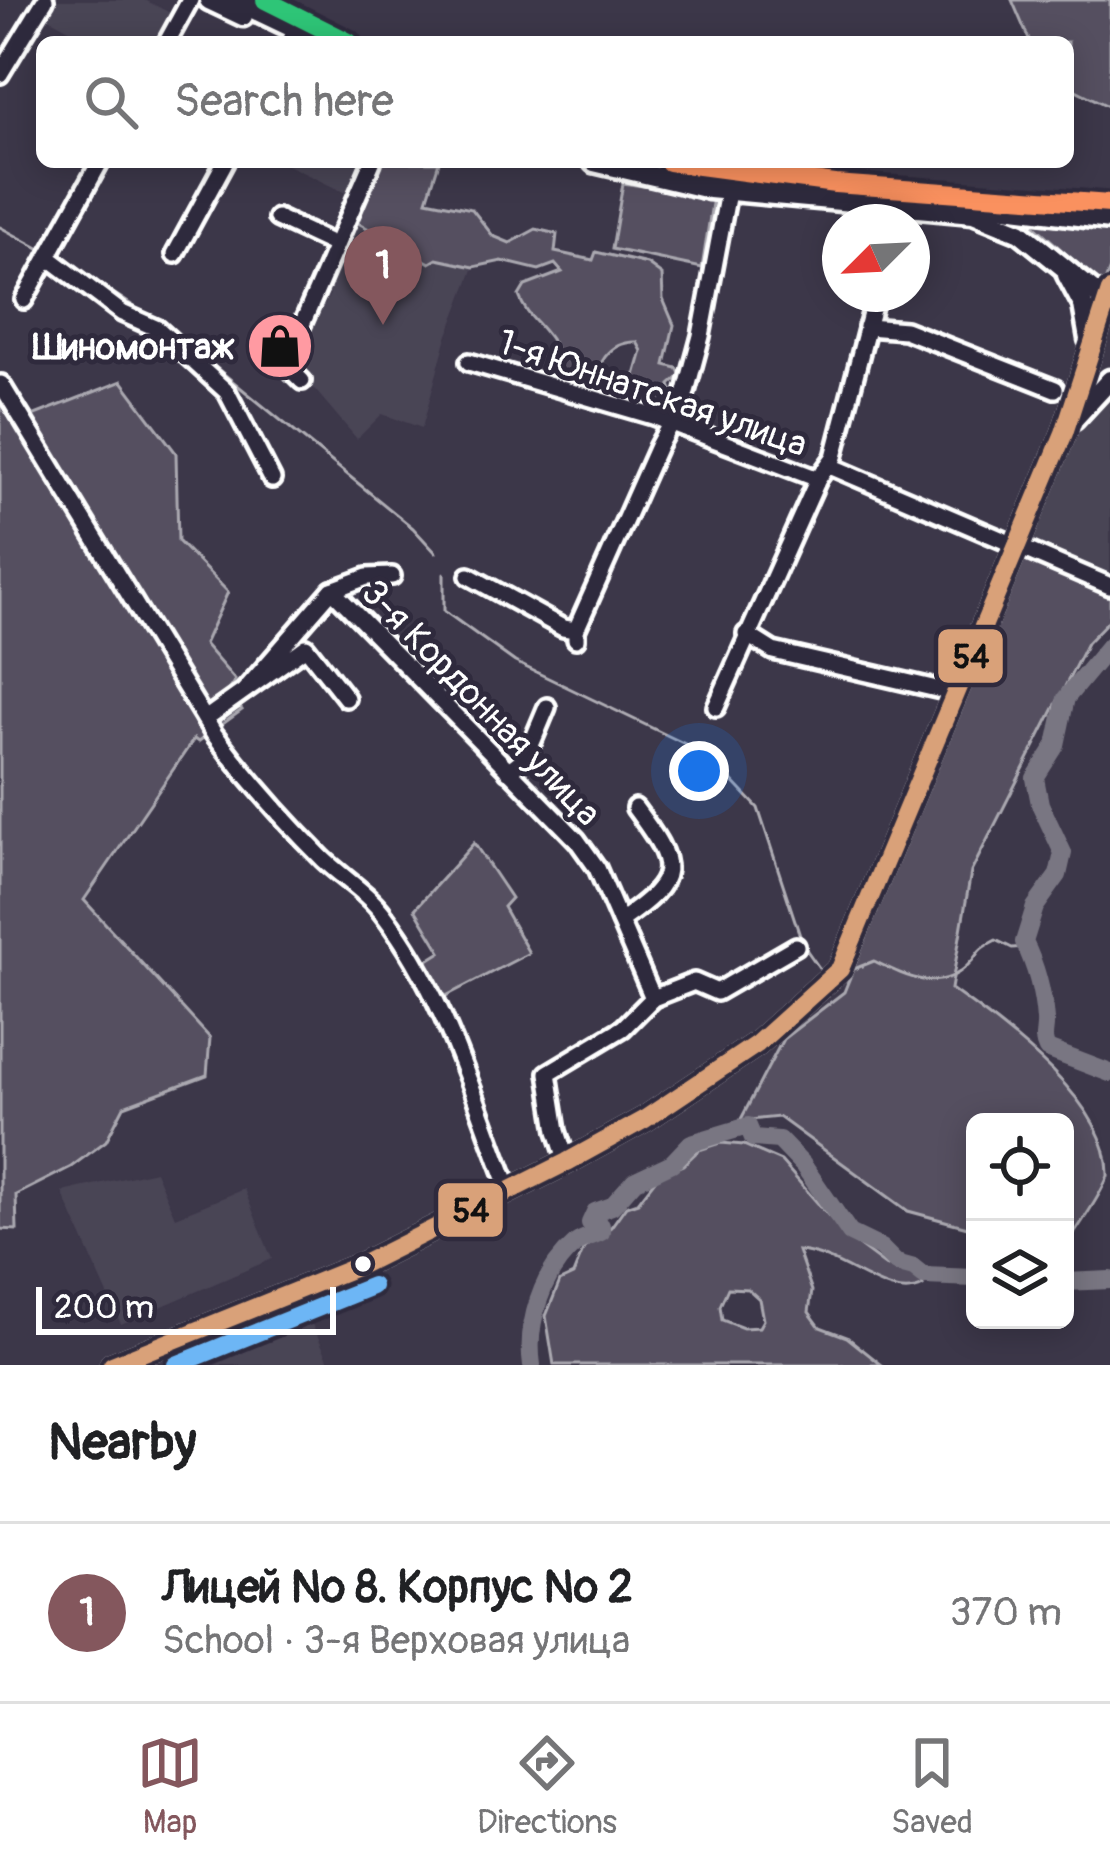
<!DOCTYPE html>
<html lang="en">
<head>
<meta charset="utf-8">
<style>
	body { margin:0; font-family:Pangolin,sans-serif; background:#f2f2f2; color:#202124 }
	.controls { position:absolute; right:36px; bottom:36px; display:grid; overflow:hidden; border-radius:18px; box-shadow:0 6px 30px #0003 }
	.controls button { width:108px; height:108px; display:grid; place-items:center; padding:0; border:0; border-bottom:3px solid #e0e0e0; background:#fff; color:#202124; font:60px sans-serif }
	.compass { position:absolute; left:822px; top:204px; width:108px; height:108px; border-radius:50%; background:#fff; box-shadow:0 6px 30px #0003; rotate:246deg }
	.scale { position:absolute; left:36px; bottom:30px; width:300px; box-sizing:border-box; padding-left:12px; border:6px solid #fff; border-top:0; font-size:33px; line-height:42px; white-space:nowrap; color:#fff; -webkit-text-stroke:9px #2f2a3d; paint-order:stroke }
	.you { position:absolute; left:699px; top:771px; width:42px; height:42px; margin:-30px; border:9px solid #fff; border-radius:50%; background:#1a73e8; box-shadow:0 0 0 18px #1a73e833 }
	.badge { display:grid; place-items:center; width:78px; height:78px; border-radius:50%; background:#84575d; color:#fff; font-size:39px; font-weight:700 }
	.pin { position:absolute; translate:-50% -99px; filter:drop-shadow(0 3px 6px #0008) }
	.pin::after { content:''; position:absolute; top:63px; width:42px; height:36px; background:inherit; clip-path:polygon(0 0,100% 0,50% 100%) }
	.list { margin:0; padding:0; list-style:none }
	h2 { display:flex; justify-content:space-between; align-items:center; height:156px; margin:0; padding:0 48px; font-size:51px }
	h2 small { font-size:39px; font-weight:400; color:#757577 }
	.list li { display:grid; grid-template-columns:78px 1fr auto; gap:36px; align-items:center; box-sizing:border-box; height:180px; padding:0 48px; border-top:3px solid #e0e0e0 }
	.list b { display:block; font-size:45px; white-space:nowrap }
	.list p { margin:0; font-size:39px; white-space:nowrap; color:#757577 }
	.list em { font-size:39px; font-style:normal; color:#757577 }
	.icon { flex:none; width:66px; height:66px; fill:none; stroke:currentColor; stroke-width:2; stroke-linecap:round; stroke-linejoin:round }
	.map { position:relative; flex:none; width:1110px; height:1365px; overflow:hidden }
	.search { position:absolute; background:#fff; box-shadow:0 6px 30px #0003; left:36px; right:36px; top:36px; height:132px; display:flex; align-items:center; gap:30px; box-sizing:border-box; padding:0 42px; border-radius:18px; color:#757577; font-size:45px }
	.sheet { height:336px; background:#fff }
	nav { display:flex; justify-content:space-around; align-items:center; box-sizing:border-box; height:168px; border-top:3px solid #e0e0e0; background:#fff; font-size:33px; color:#757577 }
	nav a { display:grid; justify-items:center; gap:6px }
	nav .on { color:#84575d }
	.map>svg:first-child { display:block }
	.built { fill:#494455 }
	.green { fill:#555060; stroke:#aaa8b0; stroke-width:3; fill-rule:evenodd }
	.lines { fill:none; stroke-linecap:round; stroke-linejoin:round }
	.stream { stroke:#afadb4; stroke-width:3 }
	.river { stroke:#797682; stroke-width:18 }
	.minor-casing { stroke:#fff; stroke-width:24 }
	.major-casing { stroke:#fff; stroke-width:27 }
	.minor { stroke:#2f2a3d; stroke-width:15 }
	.major { stroke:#2f2a3d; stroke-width:18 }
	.bus-1-casing { stroke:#2f2a3d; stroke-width:27 }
	.bus-2-casing { stroke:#2f2a3d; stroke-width:27 }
	.bus-1 { stroke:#d9a179; stroke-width:18 }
	.bus-2 { stroke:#6db6f5; stroke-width:18 }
	.tram-1-casing { stroke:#2f2a3d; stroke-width:27 }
	.tram-2-casing { stroke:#2f2a3d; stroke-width:27 }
	.tram-1 { stroke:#fa915f; stroke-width:18 }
	.tram-2 { stroke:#2dc577; stroke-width:18 }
	.bus-dot { fill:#fff; stroke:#2f2a3d; stroke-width:4.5 }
	.labels { text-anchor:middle; stroke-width:10; stroke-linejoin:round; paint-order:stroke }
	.poi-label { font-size:36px; font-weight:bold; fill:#fff; stroke:#2f2a3d; text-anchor:end }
	.street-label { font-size:36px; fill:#fff; stroke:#2f2a3d }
	.line-badge { stroke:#2f2a3d; stroke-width:4.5 }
	.pale-badge-label { font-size:33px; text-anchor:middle; font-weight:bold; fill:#111 }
</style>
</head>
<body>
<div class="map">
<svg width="1110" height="1365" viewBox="0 0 1110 1365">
	<rect width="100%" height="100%" fill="#3c3749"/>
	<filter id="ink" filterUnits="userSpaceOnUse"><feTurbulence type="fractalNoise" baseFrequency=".00833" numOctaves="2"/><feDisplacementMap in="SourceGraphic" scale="24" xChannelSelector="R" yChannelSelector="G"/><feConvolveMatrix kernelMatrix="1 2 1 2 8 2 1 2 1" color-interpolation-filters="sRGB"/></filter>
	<g filter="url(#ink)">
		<!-- built -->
		<g class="built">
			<path d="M57,0H145L172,14L155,42H93L47,17Z"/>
			<path d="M281,162H367L352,196Z"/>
			<path d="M353,219L429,263L437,259L474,267L446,340L422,428L382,414L357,439L293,364L330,294L324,291Z"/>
			<path d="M1110,390V582L1024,544L1074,424Z"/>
			<path d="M155,1171L175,1217L244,1189L272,1259L121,1324L62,1192Z"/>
			<path d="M311,1322L331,1365H215Z"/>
		</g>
		<!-- green -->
		<g class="green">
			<path d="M1012,0H1110V107L1068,86V42H1030Z"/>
			<path d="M376,162H439L427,200L472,209L493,236L510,243L536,229L557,234L555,252L593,260L596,252L647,264L662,275L663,299L674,325L665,365L677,368L681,375L670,385L676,401L664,415L607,400V389L634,379L642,351L637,342C608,341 596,366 592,392L545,378L555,347C544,326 527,318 519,296L525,286L562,272L555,264L539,270L502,261L474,267L437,259L430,263L353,220Z"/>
			<path d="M623,183L713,197L702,268L612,249Z"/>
			<path d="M1023,215L1110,228V268L1103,287Z"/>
			<path d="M0,378L20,415L30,417L122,381L176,453L178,541L228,592L204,644L235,680L227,692L242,710L198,742L194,739L84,900L210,1038L207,1075L124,1106L106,1141L71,1167L16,1195L17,1230L0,1229Z"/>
			<path d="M1024,544L1110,582V619L1087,643L971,872L951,989C1001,1025 1110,1101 1108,1176C1098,1201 1079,1225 1065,1248V1122H975V1229L908,1211L779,1117L740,1121L783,1039L844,992Z"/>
			<path d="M474,843L511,898L503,907L529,953L444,997L425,962L441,952L415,909Z"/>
			<path d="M721,1143L744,1145L781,1161L847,1237L886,1266L919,1275L923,1286C888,1305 844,1254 798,1251L812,1291L809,1312L820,1327L847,1337L882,1365H554L546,1316L560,1281L573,1275L584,1248L611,1227L626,1206L638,1202L658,1176L683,1165L699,1150ZM728,1288L748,1289L759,1299L763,1320L759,1327L743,1328L722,1320L720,1306Z"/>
		</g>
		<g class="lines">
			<!-- stream -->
			<g class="stream">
				<path d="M0,227L46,252"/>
				<path d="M75,268L153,319"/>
				<path d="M171,331L413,528L436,553"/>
				<path d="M444,573V611L515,662L708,755L758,808L803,945L820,969"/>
				<path d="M854,969L874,961C905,976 938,994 967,966C983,951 971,953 996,940L1012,948L1025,947"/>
			</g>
			<!-- river -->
			<g class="river">
				<path d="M1110,645L1066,698L1056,745L1035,778L1040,804L1063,853L1058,875L1035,907L1024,942C1036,966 1043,993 1045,1020C1046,1033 1041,1036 1047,1049L1110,1073"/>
				<path d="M1065,1282L1110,1280"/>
				<path d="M532,1365C526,1325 541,1273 575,1244C581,1238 592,1237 601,1232V1226L590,1223L595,1212L612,1206L634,1181L672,1163L691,1143L748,1126L753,1138L779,1140L803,1165L850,1233L881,1248L896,1263L914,1268L924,1276L975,1278"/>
			</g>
			<!-- minor casing -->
			<g class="minor-casing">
				<g id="minor">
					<path d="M167,42L190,0"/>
					<path d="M290,42L291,39"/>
					<path d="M0,74L45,0"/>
					<path d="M277,218L335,245"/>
					<path d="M175,254L225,162"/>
					<path d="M48,257L122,313L158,329L227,392L272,479"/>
					<path d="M24,300L100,162"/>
					<path d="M867,327L905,330L1055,389"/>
					<path d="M469,362L653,416L818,479"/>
					<path d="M302,381L285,364L372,162"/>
					<path d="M1,384L214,734C248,779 284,820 323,859C343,878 368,893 384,915C446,996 473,1097 510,1191"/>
					<path d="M830,466L1110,586"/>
					<path d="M469,576L563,628L576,630"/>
					<path d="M332,590L577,840L597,868L653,998"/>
					<path d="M746,634L773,651L954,693"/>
					<path d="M576,639V630L658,446L684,399L701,336L728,192"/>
					<path d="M245,690L332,590L367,577L392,576"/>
					<path d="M716,707L818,479L834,457L876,294"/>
					<path d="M205,719L306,647L346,698"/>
					<path d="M508,771L526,757L547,707"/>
					<path d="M620,921C682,878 678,866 635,808"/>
					<path d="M567,1162L557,1131L548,1073L623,1028L653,998L694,982L717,992L796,946"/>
				</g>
			</g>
			<!-- major casing -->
			<g class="major-casing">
				<g id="major">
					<path d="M209,0L243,16"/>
					<path d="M234,0L322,42"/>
					<path d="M594,162L709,189L973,213L1020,232L1110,305"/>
					<path d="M966,202L1110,220"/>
					<path d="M1067,275L1083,305L1089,339"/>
					<path d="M1074,419L1110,380"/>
					<path d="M112,1365L363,1264L567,1162L645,1119L757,1044L840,969L1064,433L1110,291"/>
				</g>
			</g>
			<!-- minor -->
			<use href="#minor" class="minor"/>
			<!-- major -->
			<use href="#major" class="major"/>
			<!-- bus-1 casing -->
			<g class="bus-1-casing">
				<path id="bus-1" d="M112,1365L363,1264L567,1162L645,1119L757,1044L840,969L1064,433L1110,291"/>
			</g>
			<!-- bus-2 casing -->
			<g class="bus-2-casing">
				<path id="bus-2" d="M176,1365L372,1286"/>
			</g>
			<!-- bus-1 -->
			<use href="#bus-1" class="bus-1"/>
			<!-- bus-2 -->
			<use href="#bus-2" class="bus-2"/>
			<!-- tram-1 casing -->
			<g class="tram-1-casing">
				<path id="tram-1" d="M669,162L835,184L1110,204"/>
			</g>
			<!-- tram-2 casing -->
			<g class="tram-2-casing">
				<path id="tram-2" d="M265,0L349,42"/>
			</g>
			<!-- tram-1 -->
			<use href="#tram-1" class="tram-1"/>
			<!-- tram-2 -->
			<use href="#tram-2" class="tram-2"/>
		</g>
	</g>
	<!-- icons -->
	<defs>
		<g id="shop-disc" transform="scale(3.45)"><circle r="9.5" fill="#ff9aa2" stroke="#2f2a3d"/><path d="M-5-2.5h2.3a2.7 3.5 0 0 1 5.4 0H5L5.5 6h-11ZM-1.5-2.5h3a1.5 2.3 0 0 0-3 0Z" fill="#111"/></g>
	</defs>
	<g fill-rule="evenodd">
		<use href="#shop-disc" x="280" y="346"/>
	</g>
	<!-- markers -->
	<circle class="bus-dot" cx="363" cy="1264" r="10"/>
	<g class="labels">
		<!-- poi labels -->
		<g class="poi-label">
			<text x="234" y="359">Шиномонтаж</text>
		</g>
		<!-- street labels -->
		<g class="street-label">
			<text transform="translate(653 392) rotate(19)" y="13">1-я Юннатская улица</text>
			<text transform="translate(482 702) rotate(46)" y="13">3-я Кордонная улица</text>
		</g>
	</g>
	<g class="line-badge">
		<rect x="936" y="627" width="69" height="58" rx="12" fill="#d9a179"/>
		<rect x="436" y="1181" width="69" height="58" rx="12" fill="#d9a179"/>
	</g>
	<g class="pale-badge-label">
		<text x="971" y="668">54</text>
		<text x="471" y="1222">54</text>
	</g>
</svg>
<div class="controls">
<button><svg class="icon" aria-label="locate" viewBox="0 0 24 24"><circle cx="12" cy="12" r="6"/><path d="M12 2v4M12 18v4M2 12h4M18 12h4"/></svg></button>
<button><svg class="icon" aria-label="layers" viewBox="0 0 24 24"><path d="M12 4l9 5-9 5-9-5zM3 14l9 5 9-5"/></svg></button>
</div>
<svg class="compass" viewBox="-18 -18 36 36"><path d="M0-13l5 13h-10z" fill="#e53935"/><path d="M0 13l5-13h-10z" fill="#757577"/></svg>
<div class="scale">200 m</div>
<div class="you"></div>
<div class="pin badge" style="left:383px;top:325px">1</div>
<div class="search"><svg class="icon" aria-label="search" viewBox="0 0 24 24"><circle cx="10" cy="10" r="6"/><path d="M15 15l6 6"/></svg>Search here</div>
</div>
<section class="sheet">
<h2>Nearby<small></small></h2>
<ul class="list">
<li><span class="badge">1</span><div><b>Лицей № 8. Корпус № 2</b><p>School · 3-я Верховая улица</p></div><em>370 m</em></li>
</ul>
</section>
<nav>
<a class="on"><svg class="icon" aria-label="map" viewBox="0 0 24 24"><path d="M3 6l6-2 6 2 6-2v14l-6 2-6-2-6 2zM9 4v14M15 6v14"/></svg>Map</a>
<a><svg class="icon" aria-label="directions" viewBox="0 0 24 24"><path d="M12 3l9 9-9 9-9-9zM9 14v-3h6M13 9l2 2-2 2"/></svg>Directions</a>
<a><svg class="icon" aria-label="saved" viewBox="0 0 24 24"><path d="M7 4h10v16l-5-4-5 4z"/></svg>Saved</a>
</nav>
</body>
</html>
